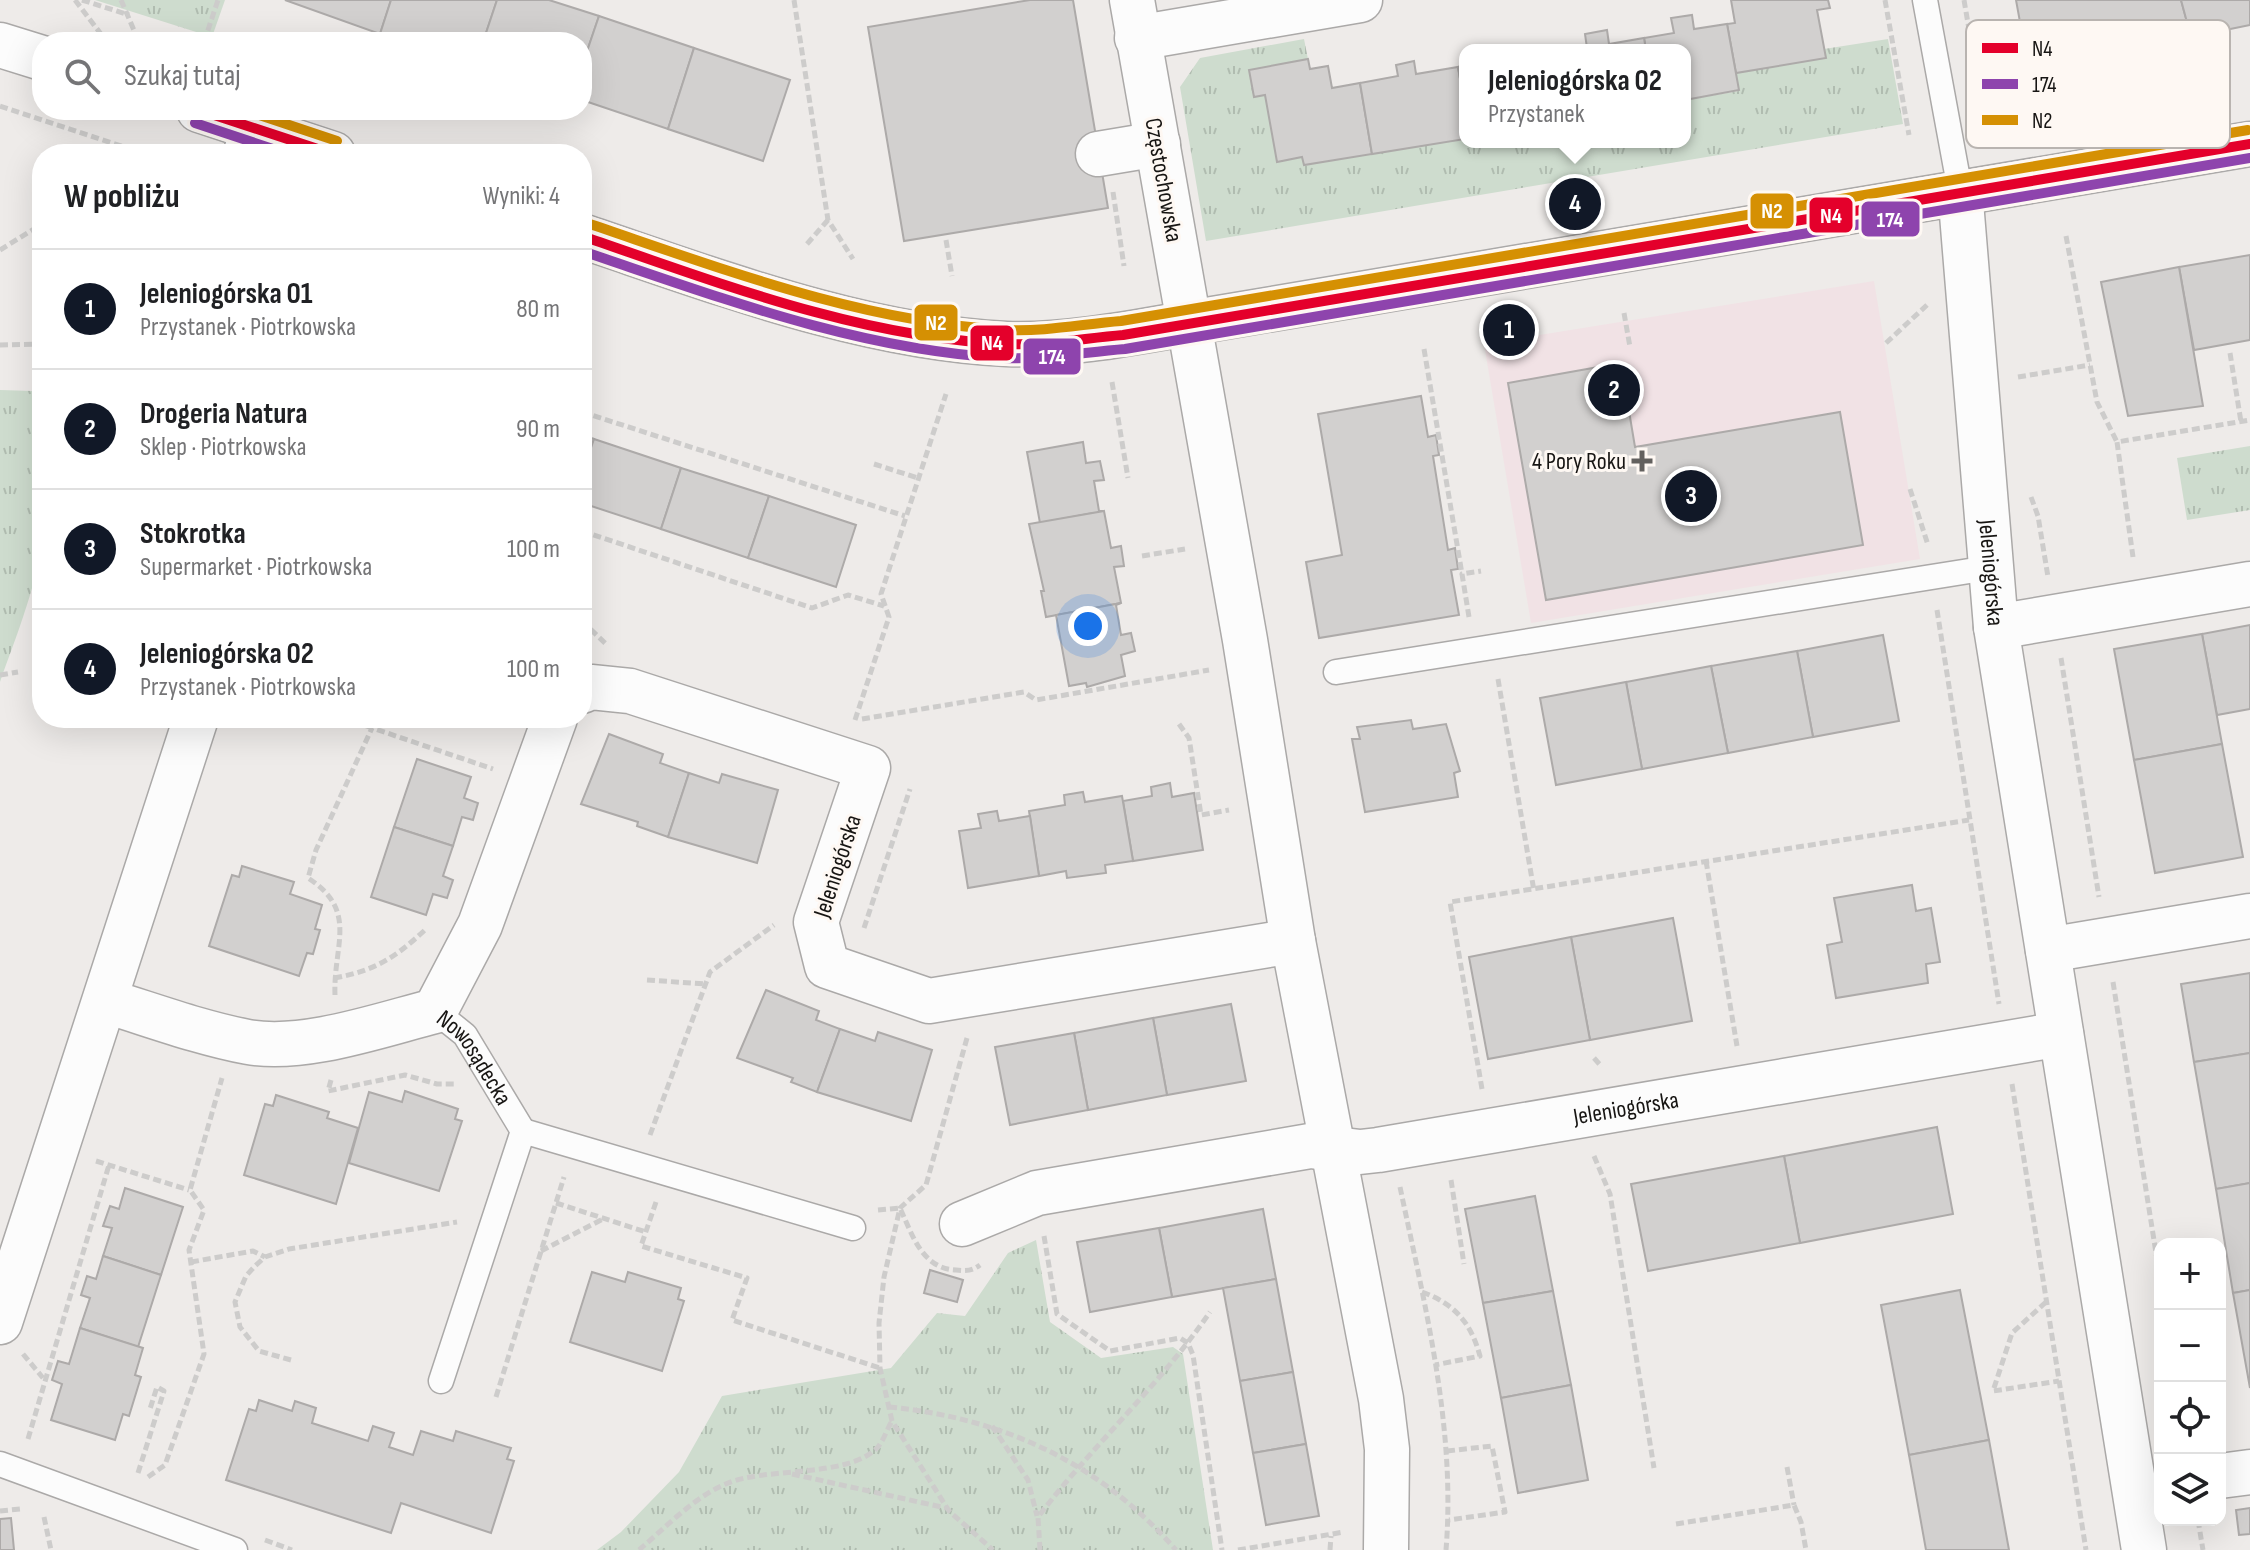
<!DOCTYPE html>
<html lang="pl">
<head>
<meta charset="utf-8">
<style>
	body { margin:0; font-family:"Sofia Sans Condensed",sans-serif; background:#f6f6f6; color:#202124 }
	.controls { position:absolute; right:24px; bottom:24px; display:grid; overflow:hidden; border-radius:16px; box-shadow:0 8px 32px #0002 }
	.controls button { width:72px; height:72px; display:grid; place-items:center; padding:0; border:0; border-bottom:2px solid #e0e0e0; background:#fff; color:#202124; font:40px sans-serif }
	.you { position:absolute; left:1088px; top:626px; width:28px; height:28px; margin:-20px; border:6px solid #fff; border-radius:50%; background:#1a73e8; box-shadow:0 0 0 12px #1a73e833 }
	.badge { display:grid; place-items:center; width:52px; height:52px; border-radius:50%; background:#111827; color:#fff; font-size:26px; font-weight:700 }
	.pin { position:absolute; translate:-50% -50%; border:4px solid #fff; box-shadow:0 2px 8px #0006 }
	.popup { position:absolute; left:1459px; top:44px; width:232px; height:104px; box-sizing:border-box; display:grid; place-content:center; border-radius:16px; background:#fff; filter:drop-shadow(0 2px 6px #0005); font-size:26px; white-space:nowrap; color:#757577 }
	.popup b { font-size:30px; color:#202124 }
	.popup::after { content:''; position:absolute; left:50%; top:100%; margin-left:-16px; border:16px solid transparent; border-top-color:#fff }
	.list { margin:0; padding:0; list-style:none }
	h2 { display:flex; justify-content:space-between; align-items:center; height:104px; margin:0; padding:0 32px; font-size:34px }
	h2 small { font-size:26px; font-weight:400; color:#757577 }
	.list li { display:grid; grid-template-columns:52px 1fr auto; gap:24px; align-items:center; box-sizing:border-box; height:120px; padding:0 32px; border-top:2px solid #e0e0e0 }
	.list b { display:block; font-size:30px; white-space:nowrap }
	.list p { margin:0; font-size:26px; white-space:nowrap; color:#757577 }
	.list em { font-size:26px; font-style:normal; color:#757577 }
	.icon { flex:none; width:44px; height:44px; fill:none; stroke:currentColor; stroke-width:2; stroke-linecap:round; stroke-linejoin:round }
	.map { position:relative; flex:none; width:2250px; height:1550px; overflow:hidden }
	.search { position:absolute; background:#fff; box-shadow:0 8px 32px #0002; left:32px; top:32px; width:560px; height:88px; display:flex; align-items:center; gap:20px; box-sizing:border-box; padding:0 28px; border-radius:32px; color:#757577; font-size:30px }
	.panel { position:absolute; background:#fff; box-shadow:0 8px 32px #0002; left:32px; top:144px; width:560px; height:584px; border-radius:32px }
	.map>svg:first-child { display:block }
	.commercial { fill:#f1e2e5 }
	.grass { fill:url(#grass-tufts) }
	.building { fill:#d2d0cf; stroke:#adaaa9; stroke-width:2 }
	.lines { fill:none; stroke-linecap:round; stroke-linejoin:round }
	.lane-casing { stroke:#aba9a8; stroke-width:27 }
	.street-casing { stroke:#aba9a8; stroke-width:47 }
	.secondary-casing { stroke:#aba9a8; stroke-width:47 }
	.path { stroke:#cdcccb; stroke-width:5; stroke-dasharray:8 4; stroke-linecap:butt }
	.lane { stroke:#fcfcfc; stroke-width:24 }
	.street { stroke:#fcfcfc; stroke-width:44 }
	.secondary { stroke:#fcfcfc; stroke-width:44 }
	.bus-1-casing { stroke:#fef8f3; stroke-width:16 }
	.bus-2-casing { stroke:#fef8f3; stroke-width:16 }
	.bus-3-casing { stroke:#fef8f3; stroke-width:16 }
	.bus-1 { stroke:#e4002b; stroke-width:10 }
	.bus-2 { stroke:#8e44ad; stroke-width:10 }
	.bus-3 { stroke:#d59003; stroke-width:10 }
	.poi-dot { fill:#62605e; stroke:#fef8f3; stroke-width:3 }
	.labels { text-anchor:middle; stroke-width:6; stroke-linejoin:round; paint-order:stroke }
	.street-label { font-size:24px; fill:#171513; stroke:#fef8f3 }
	.poi-label { font-size:24px; fill:#171513; stroke:#fef8f3; text-anchor:end }
	.key { fill:#fef8f3; stroke:#b9b4b0; stroke-width:2 }
	.key-label { font-size:22px; fill:#171513 }
	.line-badge { stroke:#fef8f3; stroke-width:3 }
	.badge-label { font-size:22px; text-anchor:middle; font-weight:bold; fill:#fff }
</style>
</head>
<body>
<div class="map">
<svg width="2250" height="1550" viewBox="0 0 2250 1550">
	<defs>
		<pattern id="grass-tufts" width="24" height="20" patternUnits="userSpaceOnUse" patternTransform="scale(2)"><rect width="24" height="20" fill="#cedcce"/><path d="M3 7l-1-3M5 7V3M7 7l1-3M15 17l-1-3M17 17v-4M19 17l1-3" fill="none" stroke="#b0bcb0"/></pattern>
	</defs>
	<rect width="100%" height="100%" fill="#eeebe9"/>
	<!-- commercial -->
	<path class="commercial" d="M1874,281L1920,559L1531,623L1484,344Z"/>
	<!-- grass -->
	<g class="grass">
		<path d="M95,0H225L212,37Z"/>
		<path d="M1304,39L1308,59L1249,70L1265,95L1278,162L1302,157L1304,165L1465,139V142H1685V100L1739,91L1736,73L1825,58L1824,49L1888,39L1903,124L1206,241L1180,87L1200,58Z"/>
		<path d="M0,390L33,391L37,431L34,485C64,525 15,637 0,682Z"/>
		<path d="M2250,446V510L2187,520L2177,458Z"/>
		<path d="M1036,1240L1050,1322L1101,1358L1173,1347L1183,1354L1213,1550H597L621,1532L679,1472L722,1396L891,1368L937,1313L965,1316L1008,1253Z"/>
	</g>
	<!-- building -->
	<g class="building">
		<path d="M285,0H391L380,34Z"/>
		<path d="M391,0H497L483,42H406L380,34Z"/>
		<path d="M497,0H549L599,16L582,66V42H483Z"/>
		<path d="M1030,0H1073L1108,208L904,241L868,27Z"/>
		<path d="M1731,0H1828L1830,8L1817,10L1826,58L1736,73L1727,24L1735,23Z"/>
		<path d="M2016,0H2181L2191,37L2028,66Z"/>
		<path d="M2181,0H2250V25L2191,37Z"/>
		<path d="M1692,15L1694,29L1727,24L1739,90L1685,100V50H1646L1644,38L1674,33L1671,18Z"/>
		<path d="M599,16L694,48L668,129L582,100V66Z"/>
		<path d="M1607,30L1609,44L1644,38L1646,50H1575L1587,48L1585,34Z"/>
		<path d="M694,48L790,80L763,161L668,129Z"/>
		<path d="M1308,59L1310,69L1328,66L1332,88L1360,83L1372,154L1304,165L1302,157L1277,162L1265,95L1254,97L1249,70Z"/>
		<path d="M1414,61L1416,74L1458,67L1465,108V139L1372,154L1360,83L1398,76L1396,65Z"/>
		<path d="M1465,65V108L1458,67Z"/>
		<path d="M2250,255V340L2194,350L2179,267Z"/>
		<path d="M2179,267L2203,406L2128,416L2101,282Z"/>
		<path d="M1621,363L1635,447L1840,412L1863,545L1546,600L1508,383Z"/>
		<path d="M1421,396L1428,437L1436,435L1439,455L1433,456L1448,550L1455,548L1458,569L1451,570L1459,615L1319,638L1306,562L1342,555L1318,414Z"/>
		<path d="M582,435L594,439L582,474Z"/>
		<path d="M594,439L681,468L661,529L582,503V474Z"/>
		<path d="M1083,442L1086,463L1100,461L1104,480L1094,481L1099,511H1104L1040,523L1027,452Z"/>
		<path d="M681,468L769,496L748,558L661,529Z"/>
		<path d="M769,496L856,525L836,587L748,558Z"/>
		<path d="M1104,511L1111,548L1121,546L1124,566L1114,567L1121,603L1046,617L1041,591H1044L1029,524Z"/>
		<path d="M1121,603L1116,605L1121,635L1131,633L1135,651L1121,655L1125,676L1087,687L1086,683L1069,686L1056,615Z"/>
		<path d="M2250,625V709L2217,715L2202,634Z"/>
		<path d="M2202,634L2222,744L2134,760L2114,649Z"/>
		<path d="M1883,635L1899,721L1813,737L1797,651Z"/>
		<path d="M1797,651L1813,737L1728,753L1711,666Z"/>
		<path d="M1711,666L1728,753L1642,769L1626,682Z"/>
		<path d="M1626,682L1642,769L1556,785L1540,698Z"/>
		<path d="M1411,720L1413,729L1446,724L1460,771L1454,773L1458,797L1365,812L1352,739H1360L1357,727Z"/>
		<path d="M609,734L663,754L660,763L689,773L668,837L637,826L638,822L581,804Z"/>
		<path d="M2222,744L2243,857L2155,873L2134,760Z"/>
		<path d="M417,759L471,777L464,798L478,803L473,820L462,817L453,846L394,827Z"/>
		<path d="M689,773L719,783L722,774L778,790L757,863L668,837Z"/>
		<path d="M1170,783L1172,797L1194,793L1203,850L1133,861L1123,801L1152,796L1151,787Z"/>
		<path d="M1083,792L1085,802L1122,796L1133,861L1105,865L1106,873L1067,878L1066,871L1039,876L1029,811L1065,805L1064,795Z"/>
		<path d="M997,811L999,821L1030,816L1039,876L968,888L959,831L981,828L978,814Z"/>
		<path d="M394,827L453,846L443,876L453,880L447,898L433,894L426,915L371,897Z"/>
		<path d="M242,866L294,882L290,894L322,905L315,929L320,930L313,954L307,953L299,976L209,946L232,875L239,877Z"/>
		<path d="M1912,885L1916,911L1931,908L1940,962L1926,964L1928,983L1836,998L1827,945L1842,942L1834,898Z"/>
		<path d="M1673,918L1692,1021L1590,1040L1571,937Z"/>
		<path d="M1571,937L1590,1040L1488,1059L1469,957Z"/>
		<path d="M2250,973V1053L2194,1062L2181,984Z"/>
		<path d="M766,990L819,1011L816,1020L840,1029L817,1092L791,1082L793,1078L737,1058Z"/>
		<path d="M1231,1004L1246,1081L1167,1095L1153,1018Z"/>
		<path d="M1153,1018L1167,1095L1088,1110L1074,1033Z"/>
		<path d="M840,1029L875,1041L878,1032L932,1050L911,1121L817,1092Z"/>
		<path d="M1074,1033L1088,1110L1010,1125L995,1047Z"/>
		<path d="M2250,1053V1183L2216,1189L2194,1062Z"/>
		<path d="M405,1091L458,1109L455,1119L462,1121L439,1191L349,1163L369,1092L402,1102Z"/>
		<path d="M276,1095L329,1112L327,1118L358,1128L336,1204L244,1175L265,1104L273,1106Z"/>
		<path d="M1937,1127L1953,1214L1800,1243L1784,1156Z"/>
		<path d="M1784,1156L1800,1243L1648,1271L1631,1184Z"/>
		<path d="M2250,1183V1290L2233,1293L2216,1189Z"/>
		<path d="M125,1188L183,1207L161,1275L103,1256L112,1228L103,1226L110,1206L119,1209Z"/>
		<path d="M1535,1196L1553,1291L1483,1303L1465,1209Z"/>
		<path d="M1263,1209L1276,1279L1172,1297L1159,1228Z"/>
		<path d="M1159,1228L1172,1297L1090,1312L1077,1242Z"/>
		<path d="M103,1256L161,1275L138,1347L80,1328L90,1298L81,1295L87,1276L96,1279Z"/>
		<path d="M930,1270L963,1280L957,1302L924,1293Z"/>
		<path d="M592,1272L625,1282L628,1272L681,1288L678,1299L684,1301L662,1371L570,1342Z"/>
		<path d="M1276,1279L1293,1372L1240,1381L1223,1288Z"/>
		<path d="M1960,1290L1989,1440L1909,1455L1881,1305Z"/>
		<path d="M2250,1290V1388L2233,1293Z"/>
		<path d="M1553,1291L1571,1385L1501,1398L1483,1303Z"/>
		<path d="M80,1328L143,1348L135,1375L141,1377L129,1416L123,1414L115,1440L51,1420L62,1384L52,1380L58,1361L69,1364Z"/>
		<path d="M1293,1372L1306,1444L1253,1453L1240,1381Z"/>
		<path d="M1571,1385L1588,1480L1518,1493L1501,1398Z"/>
		<path d="M259,1400L292,1411L295,1401L316,1408L312,1423L368,1441L373,1426L394,1433L389,1447L413,1455L421,1431L453,1441L456,1431L511,1448L507,1459L514,1461L491,1533L401,1503L391,1533L226,1480L249,1409L256,1411Z"/>
		<path d="M1989,1440L2009,1550H1926L1909,1455Z"/>
		<path d="M1306,1444L1319,1516L1266,1525L1253,1453Z"/>
		<path d="M2250,1508V1534L2239,1535L2236,1510Z"/>
		<path d="M11,1518L14,1550H0V1519Z"/>
	</g>
	<g class="lines">
		<!-- lane casing -->
		<g class="lane-casing">
			<g id="lane">
				<path d="M1925,0L1960,190"/>
				<path d="M235,154L244,125"/>
				<path d="M1336,672L1988,568"/>
				<path id="s1" d="M435,1011L465,1035L523,1131L441,1381"/>
				<path d="M523,1131L853,1228"/>
				<path d="M0,1464L235,1550"/>
			</g>
		</g>
		<!-- street casing -->
		<g class="street-casing">
			<g id="street">
				<path d="M1137,38L1360,0"/>
				<path d="M0,45L42,58"/>
				<path d="M199,110L333,154"/>
				<path d="M1098,154L1158,144"/>
				<path id="s2" d="M1960,190L1996,627L2144,1550"/>
				<path d="M582,236C716,281 865,338 1007,344C1065,346 1132,333 1189,323L1132,0"/>
				<path d="M1996,627L2250,584"/>
				<path d="M582,691L591,687L630,691L868,768L816,922L827,966L929,1001L1293,941"/>
				<path d="M2048,950L2250,916"/>
				<path d="M106,1001C152,1015 200,1033 248,1042C304,1052 380,1025 435,1011L480,925L555,718"/>
				<path id="s3" d="M962,1224L1037,1193L1310,1146L1360,1152L1378,1150L2061,1034"/>
				<path d="M0,1322L196,718"/>
				<path d="M2220,1476L2250,1472"/>
			</g>
		</g>
		<!-- secondary casing -->
		<g class="secondary-casing">
			<path id="secondary" d="M1386,1550L1387,1449L1381,1399L1293,941L1245,640L1189,323L2250,144"/>
		</g>
		<!-- path -->
		<g class="path">
			<path d="M75,0L107,42"/>
			<path d="M82,0L129,15"/>
			<path d="M121,0L139,42"/>
			<path d="M794,0L828,220L853,259"/>
			<path d="M1885,0L1909,135"/>
			<path d="M1964,0L1985,123"/>
			<path d="M204,42L218,0"/>
			<path d="M0,106L145,154"/>
			<path d="M1113,192L1124,266"/>
			<path d="M2066,236L2097,402L2117,442"/>
			<path d="M946,240L952,276"/>
			<path d="M807,244L828,220"/>
			<path d="M0,250L42,224"/>
			<path d="M1624,313L1630,347"/>
			<path d="M1886,343L1927,305"/>
			<path d="M0,345L42,344"/>
			<path d="M1424,349L1462,574"/>
			<path d="M2230,353L2241,422"/>
			<path d="M2018,377L2090,365"/>
			<path d="M1112,382L1128,478"/>
			<path d="M582,412L905,516"/>
			<path d="M874,464L918,478"/>
			<path d="M1910,489L1928,545"/>
			<path d="M2031,497L2038,516L2048,577"/>
			<path d="M582,531L812,608L848,595L884,606"/>
			<path d="M1142,556L1185,549"/>
			<path d="M2133,557L2117,442L2250,420"/>
			<path d="M1937,610L1999,1004"/>
			<path d="M1469,617L1462,574L1481,571"/>
			<path d="M582,621L607,645"/>
			<path d="M2061,658L2099,897"/>
			<path d="M0,675L18,672"/>
			<path d="M1498,679L1534,891"/>
			<path d="M343,718L493,769"/>
			<path d="M862,719L1024,692L1036,700L1209,670"/>
			<path d="M855,720L889,617L881,594L946,394"/>
			<path d="M1179,724L1189,738L1201,815L1229,810"/>
			<path d="M1706,861L1737,1046"/>
			<path d="M864,928L910,789"/>
			<path d="M334,978C375,971 396,957 426,929"/>
			<path d="M647,980L706,984"/>
			<path d="M2113,982L2160,1278"/>
			<path d="M335,995C333,945 359,911 308,878L316,850L372,728"/>
			<path d="M967,1038L926,1185L900,1208L884,1277L879,1323L880,1368L892,1421L949,1511L993,1550"/>
			<path d="M1594,1058L1602,1067"/>
			<path d="M331,1080L328,1091L405,1075L437,1084H456"/>
			<path d="M2012,1084L2086,1550"/>
			<path d="M1482,1089L1450,902L1969,820"/>
			<path d="M650,1135L710,972L774,925"/>
			<path d="M1594,1156L1610,1194L1654,1468"/>
			<path d="M96,1161L189,1190"/>
			<path d="M1451,1180L1464,1264"/>
			<path d="M1400,1187C1425,1306 1456,1428 1446,1550"/>
			<path d="M656,1202L641,1246L747,1278L732,1320L880,1368"/>
			<path d="M556,1203L646,1232"/>
			<path d="M878,1210L900,1208C912,1234 922,1269 956,1270C966,1271 972,1271 980,1265"/>
			<path d="M1044,1236L1057,1314L1110,1351L1180,1338L1188,1343L1193,1355L1222,1550"/>
			<path d="M541,1251L603,1219"/>
			<path d="M191,1262L253,1251L265,1257"/>
			<path d="M1422,1292C1455,1304 1471,1323 1480,1356L1435,1365"/>
			<path d="M2046,1302L2012,1333L1993,1391L2059,1381"/>
			<path d="M23,1354L43,1378"/>
			<path d="M291,1360L259,1351L240,1327L235,1302L246,1276L255,1266L265,1257L289,1249L457,1222"/>
			<path d="M496,1397L564,1177"/>
			<path d="M889,1407C1003,1418 1100,1463 1176,1550"/>
			<path d="M992,1426L1028,1480L1037,1516"/>
			<path d="M28,1439L109,1165"/>
			<path d="M1447,1451L1492,1446L1505,1512L1449,1520"/>
			<path d="M1787,1467L1794,1505"/>
			<path d="M138,1473L164,1391L157,1387L150,1409"/>
			<path d="M792,1474L946,1508"/>
			<path d="M148,1477L165,1465L204,1354L189,1250L204,1210L190,1190L222,1078"/>
			<path d="M0,1511L20,1509"/>
			<path d="M44,1517L51,1550"/>
			<path d="M2198,1520L2203,1550"/>
			<path d="M1676,1524L1794,1505L1801,1522L1806,1550"/>
			<path d="M265,1540L292,1550"/>
			<path d="M639,1550C665,1528 695,1496 728,1483C767,1467 847,1478 877,1448C883,1442 887,1429 892,1421"/>
			<path d="M1040,1550L1038,1517C1092,1446 1159,1386 1210,1312"/>
			<path d="M1238,1550L1344,1532"/>
			<path d="M1330,1550L1331,1536"/>
		</g>
		<!-- lane -->
		<use href="#lane" class="lane"/>
		<!-- street -->
		<use href="#street" class="street"/>
		<!-- secondary -->
		<use href="#secondary" class="secondary"/>
		<!-- bus-1 casing -->
		<g class="bus-1-casing">
			<g id="bus-1">
				<path d="M199,110L333,154"/>
				<path d="M582,236C719,283 861,338 1007,344C1046,346 1085,338 1123,335L2250,144"/>
			</g>
		</g>
		<!-- bus-2 casing -->
		<g class="bus-2-casing">
			<g id="bus-2">
				<path d="M195,123L288,154"/>
				<path d="M582,251C719,297 858,350 1004,358C1044,360 1085,352 1125,349L2250,158"/>
			</g>
		</g>
		<!-- bus-3 casing -->
		<g class="bus-3-casing">
			<g id="bus-3">
				<path d="M244,110L337,141"/>
				<path d="M587,223C723,269 861,322 1006,330C1044,332 1083,324 1121,321L2248,130"/>
			</g>
		</g>
		<!-- bus-1 -->
		<use href="#bus-1" class="bus-1"/>
		<!-- bus-2 -->
		<use href="#bus-2" class="bus-2"/>
		<!-- bus-3 -->
		<use href="#bus-3" class="bus-3"/>
	</g>
	<!-- markers -->
	<path class="poi-dot" d="M1638 449h8v8h8v8h-8v8h-8v-8h-8v-8h8z"/>
	<g class="labels">
		<!-- street labels -->
		<g class="street-label">
			<text transform="translate(1164 180) rotate(80)" y="8">Częstochowska</text>
			<text dy="8" stroke="none"><textPath href="#s2" startOffset="384">Jeleniogórska</textPath></text>
			<text transform="translate(837 866) rotate(-72)" y="8">Jeleniogórska</text>
			<text dy="8" stroke="none"><textPath href="#s1" startOffset="62">Nowosądecka</textPath></text>
			<text dy="8" stroke="none"><textPath href="#s3" startOffset="678">Jeleniogórska</textPath></text>
		</g>
		<!-- poi labels -->
		<g class="poi-label">
			<text x="1626" y="469">4 Pory Roku</text>
		</g>
	</g>
	<!-- legend -->
	<rect x="1966" y="20" width="264" height="128" rx="12" class="key"/>
	<rect x="1982" y="43" width="36" height="10" fill="#e4002b"/>
	<rect x="1982" y="79" width="36" height="10" fill="#8e44ad"/>
	<rect x="1982" y="115" width="36" height="10" fill="#d59003"/>
	<g class="key-label">
		<text x="2032" y="56">N4</text>
		<text x="2032" y="92">174</text>
		<text x="2032" y="128">N2</text>
	</g>
	<g class="line-badge">
		<rect x="1749" y="192" width="46" height="38" rx="8" fill="#d59003"/>
		<rect x="1808" y="196" width="46" height="38" rx="8" fill="#e4002b"/>
		<rect x="1860" y="200" width="61" height="38" rx="8" fill="#8e44ad"/>
		<rect x="913" y="303" width="46" height="39" rx="8" fill="#d59003"/>
		<rect x="969" y="324" width="46" height="38" rx="8" fill="#e4002b"/>
		<rect x="1022" y="337" width="60" height="39" rx="8" fill="#8e44ad"/>
	</g>
	<g class="badge-label">
		<text x="1772" y="218">N2</text>
		<text x="1831" y="223">N4</text>
		<text x="1890" y="227">174</text>
		<text x="936" y="330">N2</text>
		<text x="992" y="350">N4</text>
		<text x="1052" y="364">174</text>
	</g>
</svg>
<div class="controls">
<button>+</button>
<button>−</button>
<button><svg class="icon" aria-label="locate" viewBox="0 0 24 24"><circle cx="12" cy="12" r="6"/><path d="M12 2v4M12 18v4M2 12h4M18 12h4"/></svg></button>
<button><svg class="icon" aria-label="layers" viewBox="0 0 24 24"><path d="M12 4l9 5-9 5-9-5zM3 14l9 5 9-5"/></svg></button>
</div>
<div class="you"></div>
<div class="pin badge" style="left:1509px;top:330px">1</div>
<div class="pin badge" style="left:1614px;top:390px">2</div>
<div class="pin badge" style="left:1691px;top:496px">3</div>
<div class="pin badge" style="left:1575px;top:204px">4</div>
<div class="popup"><b>Jeleniogórska 02</b>Przystanek</div>
<div class="search"><svg class="icon" aria-label="search" viewBox="0 0 24 24"><circle cx="10" cy="10" r="6"/><path d="M15 15l6 6"/></svg>Szukaj tutaj</div>
<section class="panel">
<h2>W pobliżu<small>Wyniki: 4</small></h2>
<ul class="list">
<li><span class="badge">1</span><div><b>Jeleniogórska 01</b><p>Przystanek · Piotrkowska</p></div><em>80 m</em></li>
<li><span class="badge">2</span><div><b>Drogeria Natura</b><p>Sklep · Piotrkowska</p></div><em>90 m</em></li>
<li><span class="badge">3</span><div><b>Stokrotka</b><p>Supermarket · Piotrkowska</p></div><em>100 m</em></li>
<li><span class="badge">4</span><div><b>Jeleniogórska 02</b><p>Przystanek · Piotrkowska</p></div><em>100 m</em></li>
</ul>
</section>
</div>
</body>
</html>
